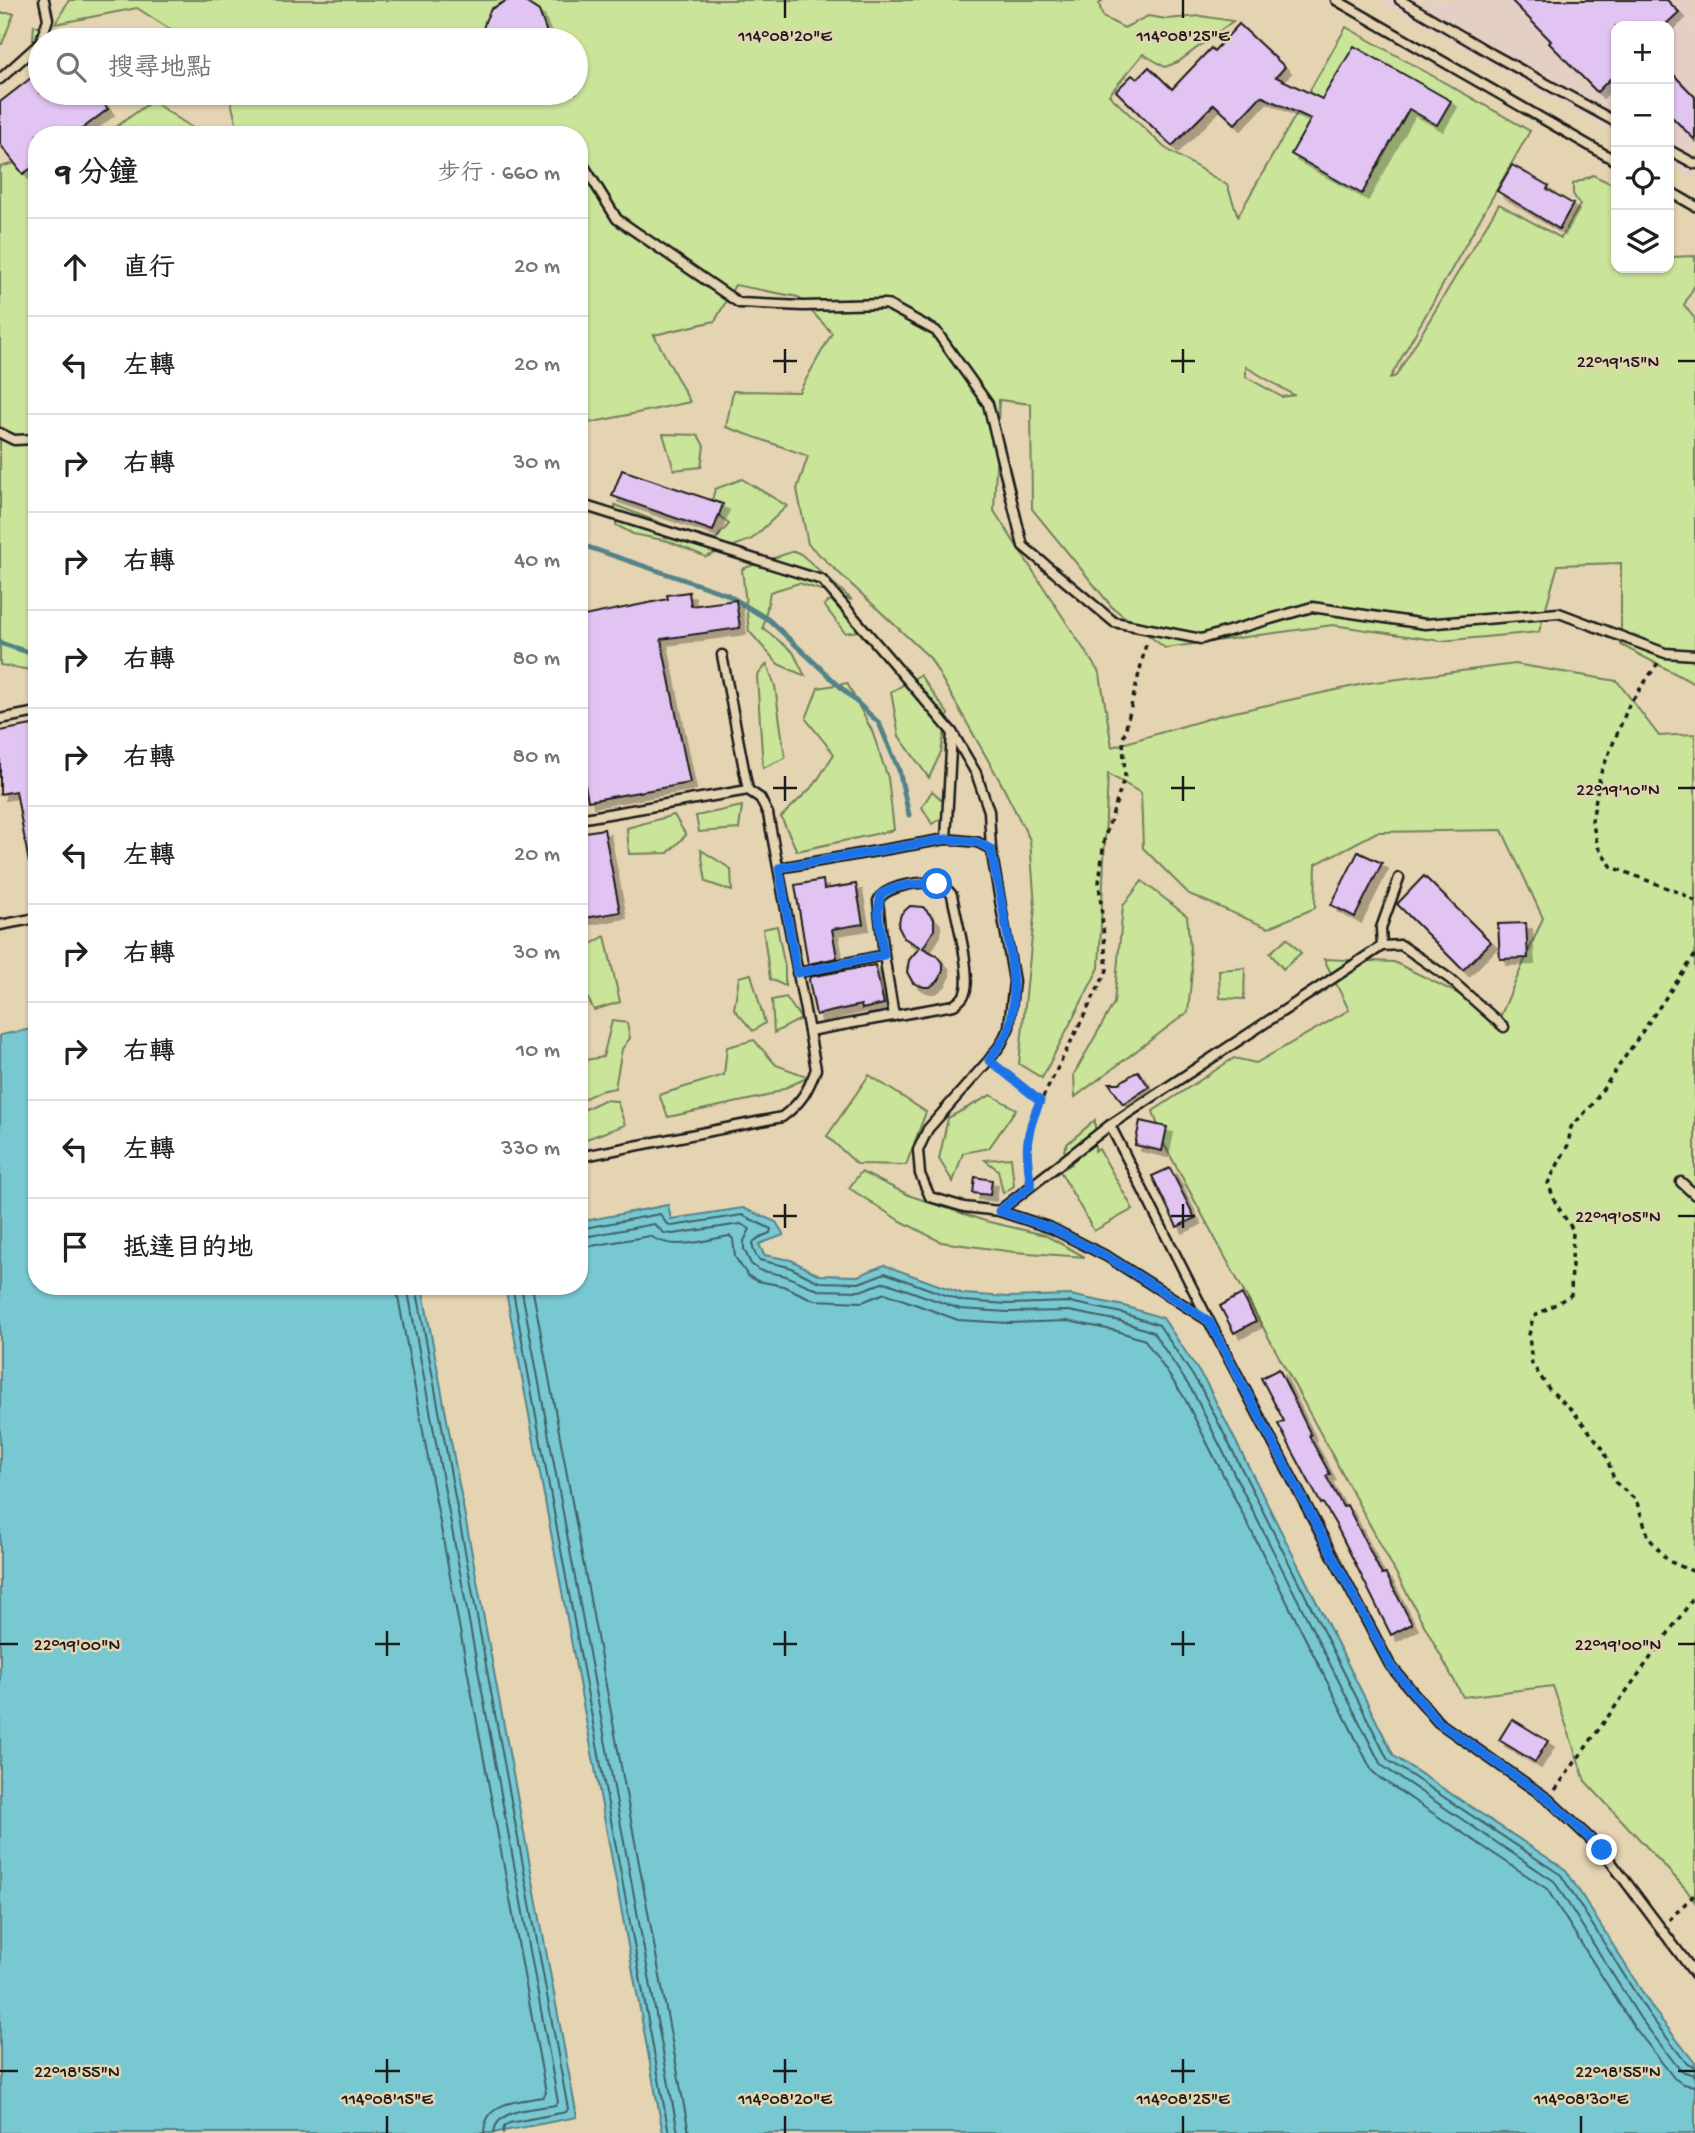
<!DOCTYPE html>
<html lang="zh-TW">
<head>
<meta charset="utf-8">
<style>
	body { margin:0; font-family:"Gochi Hand","LXGW WenKai TC",sans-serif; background:#f2f2f2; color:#202124 }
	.controls { position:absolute; right:21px; top:21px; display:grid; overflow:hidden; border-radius:14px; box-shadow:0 2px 5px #0004 }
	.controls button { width:63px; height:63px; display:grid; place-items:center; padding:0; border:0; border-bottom:2px solid #e0e0e0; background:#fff; color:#202124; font:35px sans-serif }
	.stop { position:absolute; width:21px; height:21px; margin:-16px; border:5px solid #1a73e8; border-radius:50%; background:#fff }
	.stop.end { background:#1a73e8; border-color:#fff; box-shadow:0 2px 7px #0008 }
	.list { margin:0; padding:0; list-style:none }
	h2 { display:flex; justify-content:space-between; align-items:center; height:91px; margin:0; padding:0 28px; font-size:30px }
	h2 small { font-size:23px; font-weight:400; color:#757577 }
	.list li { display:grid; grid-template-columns:46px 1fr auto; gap:21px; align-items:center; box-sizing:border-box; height:98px; padding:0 28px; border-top:2px solid #e0e0e0 }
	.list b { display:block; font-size:26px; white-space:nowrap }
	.list em { font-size:23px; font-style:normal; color:#757577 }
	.icon { flex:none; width:38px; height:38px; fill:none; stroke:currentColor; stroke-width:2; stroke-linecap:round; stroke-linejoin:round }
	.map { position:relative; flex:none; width:1695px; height:2133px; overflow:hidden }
	.search { position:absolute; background:#fff; box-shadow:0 2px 5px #0004; left:28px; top:28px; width:560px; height:77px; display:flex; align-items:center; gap:18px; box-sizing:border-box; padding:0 24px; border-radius:38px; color:#757577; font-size:26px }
	.panel { position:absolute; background:#fff; box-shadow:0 2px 5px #0004; left:28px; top:126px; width:560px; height:1169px; border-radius:28px }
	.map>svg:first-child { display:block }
	.built { fill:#e4cfc4 }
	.green { fill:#cae49a; stroke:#73805b; stroke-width:2; fill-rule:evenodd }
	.water { fill:#78c8d2; stroke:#538389; stroke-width:2 }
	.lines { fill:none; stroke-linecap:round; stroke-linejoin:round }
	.shore { stroke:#416165; stroke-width:2 }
	.stream { stroke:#538389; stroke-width:5 }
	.building { fill:#e1c4f2; stroke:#1c1c1c; stroke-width:2; filter:url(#shadow) }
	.service-casing { stroke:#1c1c1c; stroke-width:13 }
	.path { stroke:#1c1c1c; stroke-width:3.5; stroke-dasharray:5 5; stroke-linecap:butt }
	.service { stroke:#e5d4b1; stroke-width:8 }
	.route { stroke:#1a73e8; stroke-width:9 }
	.ticks { fill:none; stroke:#1c1c1c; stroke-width:2.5 }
	.ticks-label { font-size:18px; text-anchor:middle; fill:#1c1c1c; stroke:#e5d4b1; stroke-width:5; stroke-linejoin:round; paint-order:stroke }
</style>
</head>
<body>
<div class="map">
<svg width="1695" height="2133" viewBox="0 0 1695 2133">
	<defs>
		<filter id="shadow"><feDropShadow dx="6" dy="6" stdDeviation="0" flood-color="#0004"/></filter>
	</defs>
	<rect width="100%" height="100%" fill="#e5d4b1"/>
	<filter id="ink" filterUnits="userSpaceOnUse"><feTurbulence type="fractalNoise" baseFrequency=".0143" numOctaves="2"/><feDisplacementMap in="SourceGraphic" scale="14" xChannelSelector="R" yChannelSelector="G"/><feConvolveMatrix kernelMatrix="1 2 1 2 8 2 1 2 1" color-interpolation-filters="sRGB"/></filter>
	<g filter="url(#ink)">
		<!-- built -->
		<path class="built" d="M1378,0H1695V180L1669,165V26H1616V135Z"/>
		<!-- green -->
		<g class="green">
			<path d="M69,0H1103L1099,4L1103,17L1124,28L1148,16L1167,19L1201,16L1233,21L1178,62L1165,67L1143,54L1109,95L1165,148L1227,185L1238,216L1346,27L1530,131L1390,378L1396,376L1499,204L1561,238L1580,205L1573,194V184L1593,175L1616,186V268H1669V257L1695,256V285L1684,305L1695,319V684L1621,645V563L1558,565L1539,632L1441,641L1333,625L1165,648L1112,607L1032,509L1031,404L999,400L994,511L1100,674L1112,747L1221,715L1368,683L1515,664L1617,681L1659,736L1695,734V1902L1685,1888L1585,1781L1553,1686L1463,1697L1164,1144L1153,1111L1234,1058L1256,1063L1349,1010L1324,959L1394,962L1501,1015L1543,918L1502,830L1377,832L1316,864L1315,908L1268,928L1189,894L1143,848L1141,793L1108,774L1099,968L1042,1078L1019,1064L1035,907L1030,840L1000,781L930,658L808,544L797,489L808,456L726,427L733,391L799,392L832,333L798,297L735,285L715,321L654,335L690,402L579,425V135H239L229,93H576V40H187L137,8L55,24ZM1246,367L1294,395H1295L1282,397L1246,377Z"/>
			<path d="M0,13H14L2,44H0Z"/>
			<path d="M34,25L61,40H40V71L31,68Z"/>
			<path d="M152,101L203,135H105Z"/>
			<path d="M37,157V671L0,665V167Z"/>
			<path d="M663,434L698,435L704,446L701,467L674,470Z"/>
			<path d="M742,479L787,506L752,539L706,557L668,541L633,534L616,525L615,505L673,528L715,540L729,524L710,508L715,489Z"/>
			<path d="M794,551L801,554L852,600L799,583L770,592L763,628L793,652L805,676L778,664L749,631L742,569Z"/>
			<path d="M831,600L859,631L845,633L824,605Z"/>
			<path d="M767,664L775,686L785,758L763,768L757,676Z"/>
			<path d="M920,675L948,714L941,752L929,778L899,736L891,692Z"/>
			<path d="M847,683L872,731L888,778L894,830L797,851L781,817L815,784L834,754L806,719L818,688Z"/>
			<path d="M932,791L954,811L932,824L922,807Z"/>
			<path d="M742,806L739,829L699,832L696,816Z"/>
			<path d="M674,815L686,835L668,853L629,854L627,828Z"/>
			<path d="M701,850L731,869L732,891L706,882Z"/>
			<path d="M1142,881L1187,916L1192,971L1188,1012L1075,1097L1074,1074L1114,1003L1123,906Z"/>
			<path d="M777,926L785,968V986L770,979L763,929Z"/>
			<path d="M605,936L620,1002L594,1010L579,982V951Z"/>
			<path d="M1287,938L1301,953L1283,969L1270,953Z"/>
			<path d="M1245,968L1244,999L1220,998L1219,970Z"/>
			<path d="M751,974L765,1023L753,1031L734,1009L739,977Z"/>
			<path d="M786,997L801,1019L774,1033L772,1000Z"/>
			<path d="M612,1021L627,1023L630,1038L622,1049L615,1088L600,1091L579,1101V1061L603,1057Z"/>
			<path d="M754,1040L776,1065L809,1077L767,1096L668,1117L659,1095L724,1075L727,1047Z"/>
			<path d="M869,1075L926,1112L906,1165L857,1164L827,1136Z"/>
			<path d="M991,1095L1016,1109L989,1148L963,1153L953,1182L939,1159L948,1118Z"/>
			<path d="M604,1100L617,1101L625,1125L581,1141L579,1138V1112Z"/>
			<path d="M1095,1120V1151L1099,1149L1133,1209L1094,1231L1060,1171L1072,1164L1064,1150L1067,1144Z"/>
			<path d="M1011,1158L1014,1186L1003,1193L998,1170L985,1160Z"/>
			<path d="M861,1172L911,1196L985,1221L1045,1235L1085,1257L1014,1252L941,1242L897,1219L849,1188Z"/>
		</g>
		<!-- water -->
		<g class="water">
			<path d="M37,1028V1286H422L577,2117L493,2133H0V1035Z"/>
			<path d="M668,1205L671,1219L743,1208L776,1222L784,1235L759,1244L764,1255L791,1260L819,1275L858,1276L884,1265L963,1294L1008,1297L1070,1295L1124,1306L1163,1318L1207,1384L1394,1756L1566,1870L1653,2009L1695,2063V2133H663L505,1286H579V1222Z"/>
		</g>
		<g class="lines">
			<!-- shore -->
			<g class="shore">
				<path d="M579,1229L660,1214L666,1223L672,1226L742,1215L771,1229L770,1233C752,1240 747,1242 759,1260L789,1267L819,1282L859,1283L885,1273L962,1301L1008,1304L1070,1302L1122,1313L1159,1325L1201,1388L1388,1760L1561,1875L1648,2013L1687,2064L1695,2067"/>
				<path d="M579,1238L654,1224L664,1233L673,1234L741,1224L750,1229L744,1241V1249L751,1264L759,1270L786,1276L818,1290L860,1291L885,1282L960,1309L1008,1312L1069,1311L1120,1321L1153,1332L1193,1392L1381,1765L1554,1881L1640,2018L1681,2071L1695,2075"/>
				<path d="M579,1248L650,1236C676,1252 701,1240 730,1236L733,1239L735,1257L748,1276L758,1281L783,1286L814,1300L862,1302L885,1293L958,1320L1008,1323L1068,1321L1117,1331L1145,1340L1184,1397L1372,1771L1380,1778L1547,1889L1632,2024L1674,2078L1683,2084L1695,2086"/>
				<path d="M396,1286L546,2093L543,2097C519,2101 485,2101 484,2133"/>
				<path d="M407,1286L558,2102L555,2105C536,2109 496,2108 494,2133"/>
				<path d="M416,1286L568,2109L566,2112L509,2123L504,2127L503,2133"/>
				<path d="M512,1286L669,2133"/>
				<path d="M521,1286L678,2133"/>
				<path d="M532,1286L689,2133"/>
			</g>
			<!-- stream -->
			<g class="stream">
				<path d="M579,544L726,594L769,620L879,723L899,770L909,815"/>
				<path d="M0,643L37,655"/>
			</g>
		</g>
		<!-- building -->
		<g class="building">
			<path d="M508,0H522L539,11L546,30L544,40H485L483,29L486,19L491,9Z"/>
			<path d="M1511,0H1667L1679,12L1664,26H1616V73L1597,92L1549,43L1551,41Z"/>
			<path d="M1239,24L1285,67L1276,77L1322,99L1354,46L1451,101L1437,125L1409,109L1362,194L1291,154L1311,119L1261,96L1235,124L1214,104L1172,146L1116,91L1132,75L1137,79L1149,67L1172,89L1211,48L1214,51Z"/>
			<path d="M1669,70L1695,97V140L1669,114Z"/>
			<path d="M40,71V93H95L108,109L74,135H37V164L23,174L0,144V102Z"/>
			<path d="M1512,165L1549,186L1547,189L1573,204L1559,229L1497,191Z"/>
			<path d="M622,470L723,504L713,531L612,496Z"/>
			<path d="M689,592L691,606L736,600L740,628L661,639L690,783L588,801L579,754V617L668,599L667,595Z"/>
			<path d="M37,724V863H29L16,791L0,794V731Z"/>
			<path d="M604,829L620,912L579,919V833Z"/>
			<path d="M1358,852L1382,863L1355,917L1331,905Z"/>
			<path d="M1424,876L1491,942L1463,970L1397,904Z"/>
			<path d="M823,880L824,889L856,884L863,924L832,929L837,958L808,964L795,885Z"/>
			<path d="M910,906L923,907L934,919V930L923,948L936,955L943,964V970L939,980L930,987H924L913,983L907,972L909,960L920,947L904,938L898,926L901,914Z"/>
			<path d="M1526,923L1528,958L1500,959L1498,924Z"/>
			<path d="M875,965L884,1004L862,1009L861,1005L816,1015L809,980L810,977Z"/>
			<path d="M1138,1071L1149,1087L1123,1104L1109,1083H1119Z"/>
			<path d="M1140,1121L1167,1127L1162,1151L1135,1145Z"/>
			<path d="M1170,1168L1195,1218L1177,1227L1152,1176Z"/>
			<path d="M975,1177L992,1180L990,1195L973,1193Z"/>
			<path d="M1242,1294L1256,1321L1234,1333L1220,1306Z"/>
			<path d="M1279,1369L1311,1435L1309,1436L1330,1474L1326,1476L1343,1507L1347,1505L1382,1575L1386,1574L1412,1624L1391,1635L1336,1525L1323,1503L1321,1504L1278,1424L1284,1421L1261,1378Z"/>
			<path d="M1512,1719L1548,1741L1535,1762L1499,1740Z"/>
		</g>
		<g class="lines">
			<!-- service casing -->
			<g class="service-casing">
				<g id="service">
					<path d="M1336,0L1616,161"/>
					<path d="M1400,0L1492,54L1616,122"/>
					<path d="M41,40L48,19L44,0"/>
					<path d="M0,79L40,43"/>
					<path d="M1669,150L1695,164"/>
					<path d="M579,158L617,219L739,303L803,306L886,304L936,331L988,404L1023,546L1114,622L1201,639L1312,607L1425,624L1559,613L1665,653L1695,655"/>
					<path d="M1669,191L1695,206"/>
					<path d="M0,433L14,440L37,439"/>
					<path d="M579,504L822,580L952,732L946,839L977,842L991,849L1014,981L1009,1027L1001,1044L989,1060L928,1129L918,1150L920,1174L930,1197L964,1207L999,1211L1051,1228L1108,1257L1209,1321"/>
					<path d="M722,655L748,790"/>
					<path d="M0,719L37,712"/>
					<path d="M952,732L976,773L989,811L991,849"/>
					<path d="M579,819L748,790L760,798L768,814L816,1069C808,1091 801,1103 782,1117L579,1157"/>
					<path d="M779,868L946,839"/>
					<path d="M0,925L37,918"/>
					<path d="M1382,946L1381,928L1399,878"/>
					<path d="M884,955L894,1016"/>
					<path d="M797,973L884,955L878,901C884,886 924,879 939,885C945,887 948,890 952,895C956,917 972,974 965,993C963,999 959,1001 954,1005L809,1031"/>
					<path d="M1110,1125L1382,946L1401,945L1450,979L1504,1027"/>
					<path d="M1681,1182L1695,1195"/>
					<path d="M999,1211L1110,1125L1209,1321L1390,1665L1438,1722L1548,1799L1602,1850L1695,1974"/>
				</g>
			</g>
			<!-- path -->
			<g class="path">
				<path d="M1658,663L1629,705L1600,775L1592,821L1598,847L1612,867L1683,894L1695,901"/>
				<path d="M1695,955L1592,1105L1571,1127L1568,1145L1548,1183L1556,1204L1573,1230L1571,1295L1533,1317L1529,1335L1532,1364L1549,1389L1572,1410L1604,1450L1615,1482L1636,1500L1649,1538L1668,1561L1695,1572"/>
				<path d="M999,1068L1039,1100"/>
				<path d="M1029,1174L1026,1156L1028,1127L1107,970L1099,883L1104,840L1125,776L1123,740L1147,640"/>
				<path d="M1555,1790L1695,1596"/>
				<path d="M1669,1920L1695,1894"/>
			</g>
			<!-- service -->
			<use href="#service" class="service"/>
		</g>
	</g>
	<g class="lines" filter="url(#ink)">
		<!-- route -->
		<path class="route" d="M937,884C919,882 896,885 881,894L878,911L884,955L797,973L779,868L946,839L977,842L991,849C999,896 1023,984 1009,1028C1005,1040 996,1050 989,1060L1040,1101C1025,1135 1025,1150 1031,1186L999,1211L1051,1228L1108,1257L1209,1321L1390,1665L1438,1722L1548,1799L1602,1850"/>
	</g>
	<!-- ticks -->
	<path class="ticks" d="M785,0V18M1183,0V18M785,349V373M1183,349V373M773,361H797M1171,361H1195M1678,361H1695M785,776V801M1183,776V801M773,788H797M1171,788H1195M1678,788H1695M785,1204V1228M1183,1204V1228M773,1216H797M1171,1216H1195M1678,1216H1695M387,1631V1656M785,1631V1656M1183,1631V1656M0,1644H18M375,1644H400M773,1644H797M1171,1644H1195M1678,1644H1695M387,2059V2083M785,2059V2083M1183,2059V2083M0,2071H18M375,2071H400M773,2071H797M1171,2071H1195M1678,2071H1695M387,2116V2133M785,2116V2133M1183,2116V2133M1581,2116V2133"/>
	<g class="ticks-label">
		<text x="785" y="41">114°08'20"E</text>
		<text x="1183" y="41">114°08'25"E</text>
		<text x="1618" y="367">22°19'15"N</text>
		<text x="1618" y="795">22°19'10"N</text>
		<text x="1618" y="1222">22°19'05"N</text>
		<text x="77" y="1650">22°19'00"N</text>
		<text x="1618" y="1650">22°19'00"N</text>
		<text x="77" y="2077">22°18'55"N</text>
		<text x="1618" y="2077">22°18'55"N</text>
		<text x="387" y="2104">114°08'15"E</text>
		<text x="785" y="2104">114°08'20"E</text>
		<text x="1183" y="2104">114°08'25"E</text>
		<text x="1581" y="2104">114°08'30"E</text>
	</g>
</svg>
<div class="controls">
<button>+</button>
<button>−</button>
<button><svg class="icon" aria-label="locate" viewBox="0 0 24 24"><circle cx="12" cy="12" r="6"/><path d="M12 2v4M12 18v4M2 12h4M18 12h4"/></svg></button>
<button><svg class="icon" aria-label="layers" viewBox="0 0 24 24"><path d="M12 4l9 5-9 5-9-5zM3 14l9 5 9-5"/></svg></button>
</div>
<div class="stop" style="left:937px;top:884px"></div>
<div class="stop end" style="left:1602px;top:1850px"></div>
<div class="search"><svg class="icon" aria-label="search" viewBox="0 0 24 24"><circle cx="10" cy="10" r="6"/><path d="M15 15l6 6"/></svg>搜尋地點</div>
<section class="panel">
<h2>9 分鐘<small>步行 · 660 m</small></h2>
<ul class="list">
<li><svg class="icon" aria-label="ahead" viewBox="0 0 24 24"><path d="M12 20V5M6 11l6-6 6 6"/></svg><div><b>直行</b></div><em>20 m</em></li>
<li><svg class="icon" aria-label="left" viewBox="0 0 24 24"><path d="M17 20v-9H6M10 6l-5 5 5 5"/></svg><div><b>左轉</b></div><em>20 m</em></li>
<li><svg class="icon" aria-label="right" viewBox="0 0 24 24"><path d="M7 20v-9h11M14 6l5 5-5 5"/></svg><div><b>右轉</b></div><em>30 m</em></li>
<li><svg class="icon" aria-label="right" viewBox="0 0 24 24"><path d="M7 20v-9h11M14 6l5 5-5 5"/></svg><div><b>右轉</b></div><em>40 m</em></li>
<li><svg class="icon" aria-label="right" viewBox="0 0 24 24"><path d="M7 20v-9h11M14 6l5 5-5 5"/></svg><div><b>右轉</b></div><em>80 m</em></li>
<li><svg class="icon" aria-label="right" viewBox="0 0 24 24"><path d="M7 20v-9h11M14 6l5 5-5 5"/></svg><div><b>右轉</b></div><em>80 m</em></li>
<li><svg class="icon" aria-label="left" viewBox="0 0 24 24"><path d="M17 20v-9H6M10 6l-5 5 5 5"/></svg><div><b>左轉</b></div><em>20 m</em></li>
<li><svg class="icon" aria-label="right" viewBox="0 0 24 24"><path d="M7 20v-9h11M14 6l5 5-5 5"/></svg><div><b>右轉</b></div><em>30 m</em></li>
<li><svg class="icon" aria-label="right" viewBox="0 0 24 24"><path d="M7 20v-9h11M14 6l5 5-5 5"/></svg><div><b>右轉</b></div><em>10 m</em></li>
<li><svg class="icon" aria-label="left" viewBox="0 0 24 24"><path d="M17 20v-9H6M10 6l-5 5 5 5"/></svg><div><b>左轉</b></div><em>330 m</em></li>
<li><svg class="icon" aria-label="arrive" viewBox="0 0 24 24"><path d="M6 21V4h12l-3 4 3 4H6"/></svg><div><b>抵達目的地</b></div></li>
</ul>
</section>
</div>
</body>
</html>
